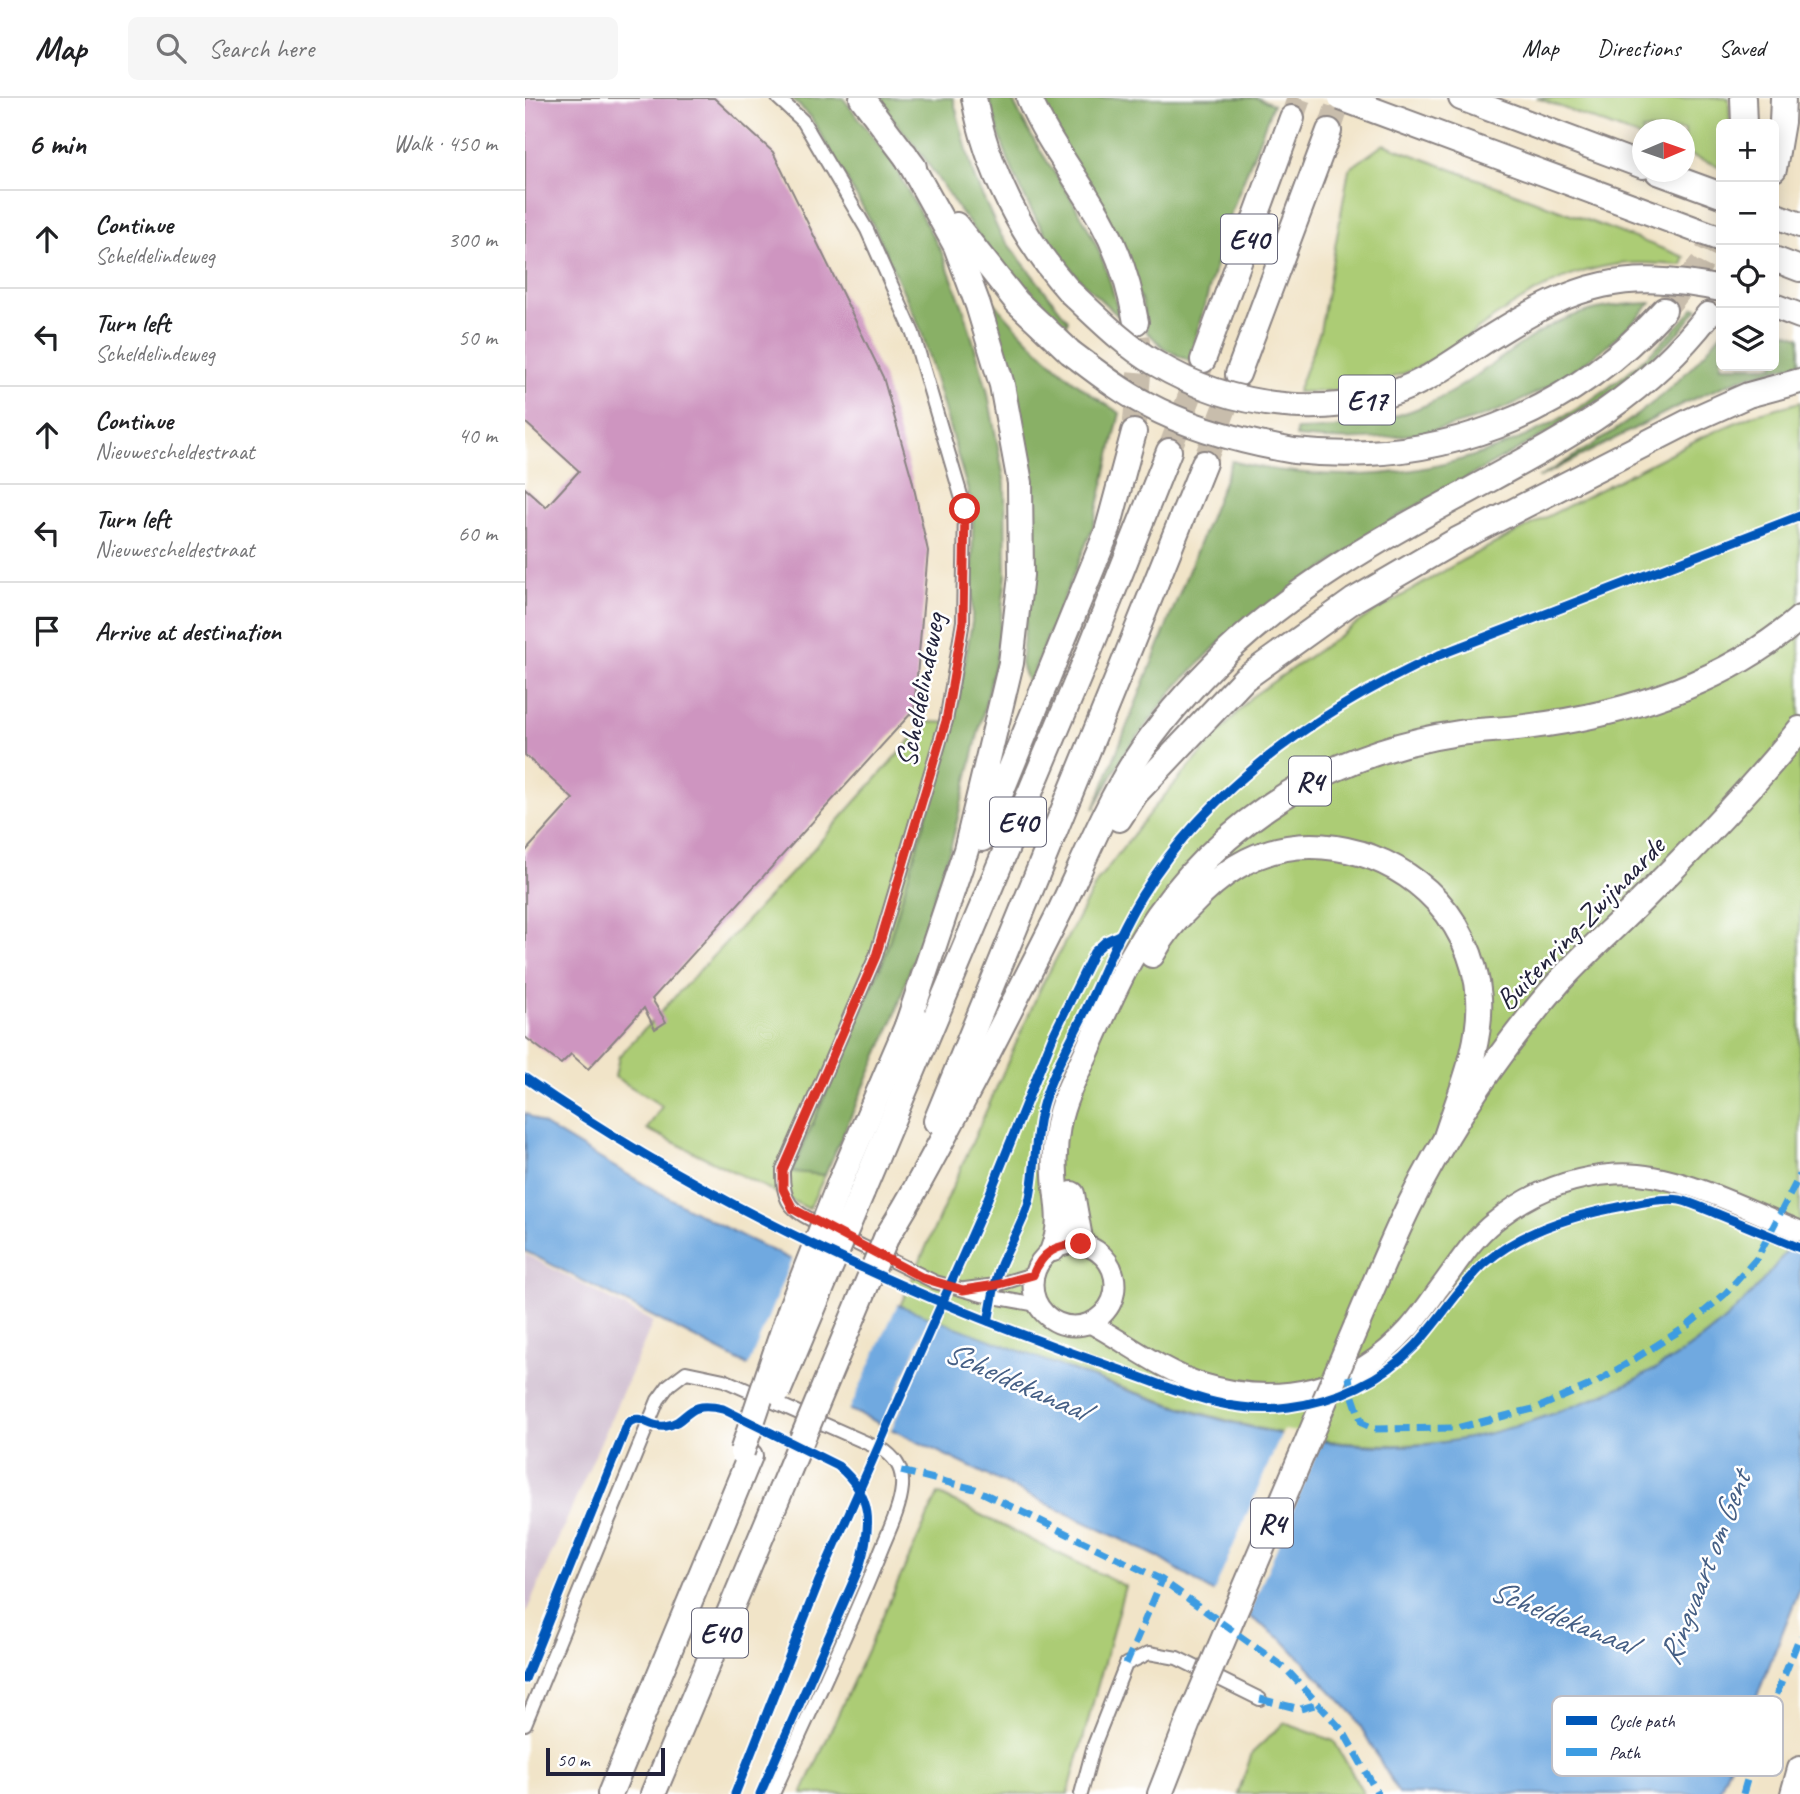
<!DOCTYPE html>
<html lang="en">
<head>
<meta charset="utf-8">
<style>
	body { margin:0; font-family:Caveat,sans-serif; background:#f6f6f6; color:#202124 }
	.controls { position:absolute; right:21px; top:21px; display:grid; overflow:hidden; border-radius:10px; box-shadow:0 4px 18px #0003 }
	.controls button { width:63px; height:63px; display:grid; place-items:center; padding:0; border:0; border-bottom:2px solid #e0e0e0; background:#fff; color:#202124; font:35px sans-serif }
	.compass { position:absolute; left:1107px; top:21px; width:63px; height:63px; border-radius:50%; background:#fff; box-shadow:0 4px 18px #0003; rotate:88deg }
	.scale { position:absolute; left:21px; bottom:18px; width:119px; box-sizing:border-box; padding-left:7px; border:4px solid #22223b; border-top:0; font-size:19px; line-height:24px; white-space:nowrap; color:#22223b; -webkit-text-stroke:5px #fff; paint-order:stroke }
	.stop { position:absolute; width:21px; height:21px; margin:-16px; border:5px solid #d93025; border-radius:50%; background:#fff }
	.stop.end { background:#d93025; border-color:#fff; box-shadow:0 2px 7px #0008 }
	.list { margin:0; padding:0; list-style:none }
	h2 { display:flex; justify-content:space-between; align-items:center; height:91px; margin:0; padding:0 28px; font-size:30px }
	h2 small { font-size:23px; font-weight:400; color:#757577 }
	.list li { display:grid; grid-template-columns:46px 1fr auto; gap:21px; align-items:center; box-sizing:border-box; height:98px; padding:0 28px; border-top:2px solid #e0e0e0 }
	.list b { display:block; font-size:26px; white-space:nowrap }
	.list p { margin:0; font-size:23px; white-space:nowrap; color:#757577 }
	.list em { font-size:23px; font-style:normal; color:#757577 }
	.icon { flex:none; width:38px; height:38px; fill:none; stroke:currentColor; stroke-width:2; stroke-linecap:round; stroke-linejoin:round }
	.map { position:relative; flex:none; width:1275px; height:1696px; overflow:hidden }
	header { display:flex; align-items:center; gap:42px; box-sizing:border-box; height:98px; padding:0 35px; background:#fff; border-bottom:2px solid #e0e0e0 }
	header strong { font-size:33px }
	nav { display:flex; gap:38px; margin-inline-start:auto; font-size:24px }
	.search { width:490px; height:63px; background:#f6f6f6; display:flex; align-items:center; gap:18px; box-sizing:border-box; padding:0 24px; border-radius:10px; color:#757577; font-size:26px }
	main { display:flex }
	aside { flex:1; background:#fff }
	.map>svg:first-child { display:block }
	.industrial { fill:#cfbdcf }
	.green { fill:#accc74; stroke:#677758; stroke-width:2 }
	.forest { fill:#89b066; stroke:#566950; stroke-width:2 }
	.water { fill:#70a9e0; stroke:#49668e; stroke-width:2 }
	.pier { fill:#f1e4c8 }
	.building { fill:#ce95c0 }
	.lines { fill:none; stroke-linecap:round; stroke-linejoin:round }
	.highway-tunnel { stroke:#c8bdac; stroke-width:24; stroke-dasharray:24 12; stroke-linecap:butt }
	.street-casing { stroke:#8a8382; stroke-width:16 }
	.secondary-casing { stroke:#8a8382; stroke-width:23 }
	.highway-casing { stroke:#8a8382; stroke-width:28 }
	.street { stroke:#fff; stroke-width:12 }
	.secondary { stroke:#fff; stroke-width:19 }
	.highway { stroke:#fff; stroke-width:24 }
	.highway-bridge-casing { stroke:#8a8382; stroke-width:28; stroke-linecap:butt }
	.highway-bridge { stroke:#fff; stroke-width:24 }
	.quiet { stroke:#3c9ce2; stroke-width:7; stroke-dasharray:14 7; stroke-linecap:butt }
	.cycleway-casing { stroke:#fff; stroke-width:13 }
	.cycleway { stroke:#0057b8; stroke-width:9 }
	.route { stroke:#d93025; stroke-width:9 }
	.labels { text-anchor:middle; stroke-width:5; stroke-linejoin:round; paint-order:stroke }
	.shield { fill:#fff; stroke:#646476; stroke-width:2 }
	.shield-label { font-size:28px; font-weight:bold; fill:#22223b }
	.street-label { font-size:30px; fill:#22223b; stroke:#fff }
	.water-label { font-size:32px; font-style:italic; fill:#455f85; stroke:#fff }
	.key { fill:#fff; stroke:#bdbdc4; stroke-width:2 }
	.key-label { font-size:19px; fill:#22223b }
</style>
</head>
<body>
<header>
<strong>Map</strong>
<div class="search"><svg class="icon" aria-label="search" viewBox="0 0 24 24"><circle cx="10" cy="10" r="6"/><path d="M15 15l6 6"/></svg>Search here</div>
<nav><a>Map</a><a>Directions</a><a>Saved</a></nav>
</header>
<main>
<aside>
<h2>6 min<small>Walk · 450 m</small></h2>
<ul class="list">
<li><svg class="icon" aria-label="ahead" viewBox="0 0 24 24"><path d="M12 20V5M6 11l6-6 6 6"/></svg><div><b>Continue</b><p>Scheldelindeweg</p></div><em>300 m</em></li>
<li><svg class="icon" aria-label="left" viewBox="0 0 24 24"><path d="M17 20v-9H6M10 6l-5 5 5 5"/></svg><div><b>Turn left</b><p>Scheldelindeweg</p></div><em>50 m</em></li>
<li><svg class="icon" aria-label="ahead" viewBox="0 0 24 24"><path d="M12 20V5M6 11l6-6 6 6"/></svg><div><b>Continue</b><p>Nieuwescheldestraat</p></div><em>40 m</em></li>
<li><svg class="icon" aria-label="left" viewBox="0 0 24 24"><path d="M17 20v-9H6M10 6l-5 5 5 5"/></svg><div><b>Turn left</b><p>Nieuwescheldestraat</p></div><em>60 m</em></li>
<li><svg class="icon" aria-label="arrive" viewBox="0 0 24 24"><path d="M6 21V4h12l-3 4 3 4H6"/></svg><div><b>Arrive at destination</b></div></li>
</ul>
</aside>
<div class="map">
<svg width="1275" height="1696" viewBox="0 0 1275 1696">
	<rect width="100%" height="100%" fill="#fff"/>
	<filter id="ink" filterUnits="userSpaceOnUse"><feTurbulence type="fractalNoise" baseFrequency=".0143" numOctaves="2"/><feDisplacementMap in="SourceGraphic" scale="14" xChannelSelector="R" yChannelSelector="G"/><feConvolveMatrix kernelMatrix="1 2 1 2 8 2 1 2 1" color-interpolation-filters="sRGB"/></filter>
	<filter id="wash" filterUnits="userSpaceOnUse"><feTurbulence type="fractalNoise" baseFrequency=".00686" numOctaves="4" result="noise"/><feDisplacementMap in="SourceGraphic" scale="28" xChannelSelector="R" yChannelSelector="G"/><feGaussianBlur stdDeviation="1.57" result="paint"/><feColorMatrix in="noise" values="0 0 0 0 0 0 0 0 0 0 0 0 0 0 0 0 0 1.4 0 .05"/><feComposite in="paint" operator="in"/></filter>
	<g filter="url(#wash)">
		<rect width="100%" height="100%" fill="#f1e4c8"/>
		<!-- industrial -->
		<path class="industrial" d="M0,1156L128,1224L0,1517Z"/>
		<!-- green -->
		<g class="green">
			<path d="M1012,0H1204L1205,26H1196V69L1160,55V32H1118L1117,40Z"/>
			<path d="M859,46L1160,159L1157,167C1134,166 1110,163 1088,167C1048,173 1008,193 976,215C955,228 936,245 915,258C871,283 822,295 772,294L795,233L824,71Z"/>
			<path d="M1275,304V1134C1217,1219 1156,1267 1060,1304C1010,1323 957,1342 902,1346C784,1354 673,1316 563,1278C501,1256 436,1235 375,1208L515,891L572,784L627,712L725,600L841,519L938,462L1175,340L1230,316Z"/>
			<path d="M402,624L429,625L359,861L267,1073L300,1077L284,1111L122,1031L137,1008L90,979L94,958L283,757Z"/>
			<path d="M413,1396L600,1488L543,1696H277Z"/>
			<path d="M759,1625L809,1643L839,1696H713L727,1655Z"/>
		</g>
		<!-- forest -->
		<g class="forest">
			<path d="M266,0H318L367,64L417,155L439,212L462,291L480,386L481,477L471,562L426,748L368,923L300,1077L267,1074L359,861L429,625L447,524L448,410L396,232L349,129L285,18Z"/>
			<path d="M351,0H428L450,82L475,136L543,222L540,234L478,169L436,115L395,54Z"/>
			<path d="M464,0H487C507,47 541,87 564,132C579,160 587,189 595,220C577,202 557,186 541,166C503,117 479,60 464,0Z"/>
			<path d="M514,0H732L748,6L704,120L664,263L640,251L622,234L617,204Z"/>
			<path d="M456,188C495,237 541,283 595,315L568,429L503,587L496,566L506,478Z"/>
			<path d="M1126,205C1033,308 908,353 771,339V332C817,331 859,325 901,307C949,286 986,247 1033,224C1062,210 1094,206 1126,205Z"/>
			<path d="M1169,209L1173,210L1157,231L1102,284L1065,311L875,417L698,541L652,588L599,656L569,711L707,363C730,370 756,373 780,375C903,387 1020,346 1113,266C1133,248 1153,230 1169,209Z"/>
			<path d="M1249,230L1275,239V265L1217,280L1159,305L1013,380C1084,338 1146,301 1196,235V268H1249Z"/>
		</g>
		<!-- water -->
		<path class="water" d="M0,1015C80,1065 163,1113 248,1153C323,1189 401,1218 479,1247C608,1295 765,1360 905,1346C960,1340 1011,1323 1062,1303C1157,1266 1218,1218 1275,1134V1490L1193,1696H874L829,1617L759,1543L714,1511L633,1459L341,1319L228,1270L0,1153Z"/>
		<!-- pier -->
		<g class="pier">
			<path d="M268,1158L374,1203L323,1315L222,1271Z"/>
			<path d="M406,1216L416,1220L365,1334L356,1330Z"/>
			<path d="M758,1332L799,1338L722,1521L687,1498Z"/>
		</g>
		<g id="blocks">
			<!-- building -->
			<path class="building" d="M0,0H189L248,54L358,279L387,381L403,453L389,612L127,901L141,924L130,931L119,910L63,971L46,956L36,966L0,939V754L48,701L0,657V390L21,409L54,373L0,324Z"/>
		</g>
	</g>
	<g filter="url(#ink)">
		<use href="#blocks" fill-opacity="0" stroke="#8a8382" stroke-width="2"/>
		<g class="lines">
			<!-- highway-tunnel -->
			<g class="highway-tunnel">
				<path d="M767,20L774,0"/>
				<path d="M804,33L815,0"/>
				<path d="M1139,212L1176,166L1196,126"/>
				<path d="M609,334L615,265L611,224"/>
				<path d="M644,353L677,266"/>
				<path d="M679,365L712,278"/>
			</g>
			<!-- street casing -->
			<g class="street-casing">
				<g id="street">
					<path d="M253,0L278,23L342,132L388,235L440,411L438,523L421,623L351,858L258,1072C257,1110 270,1113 300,1129"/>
					<path d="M316,1138L410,1184L457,1197L512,1207"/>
					<path d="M440,1191L471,1187L508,1176"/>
					<path d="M0,1626L133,1302L144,1287L161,1274L199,1282L360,1353C373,1363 378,1373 377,1389C375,1413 361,1438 353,1460C321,1540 283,1618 248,1696"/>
					<path d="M556,1696L569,1647L601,1566L624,1555L652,1560L735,1601"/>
				</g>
			</g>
			<!-- secondary casing -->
			<g class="secondary-casing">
				<g id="secondary">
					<circle cx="549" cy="1187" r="41"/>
					<path d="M565,1225C602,1245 636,1272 676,1285C754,1309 828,1292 883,1231C894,1219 903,1206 912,1193C930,1170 946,1142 969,1124C1004,1095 1045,1079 1090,1076C1148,1072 1221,1111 1275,1133"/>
				</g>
			</g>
			<!-- highway casing -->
			<g class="highway-casing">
				<g id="highway">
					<path d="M337,0L389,69"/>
					<path d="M449,0C462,72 497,140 545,194"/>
					<path d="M504,0C522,43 553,81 576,122C594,154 605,189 611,224"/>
					<path d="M936,0L1118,68"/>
					<path d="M1218,0L1219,26"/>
					<path d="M380,56L431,148L453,207L477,287L495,385L496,477L486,565L441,752L382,928"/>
					<path d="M1249,71L1257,24L1258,0"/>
					<path d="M1133,74L1196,97"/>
					<path d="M1249,117L1275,127"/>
					<path d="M431,127L492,204L545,254"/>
					<path d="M1249,161L1275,171"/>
					<path d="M1249,208L1275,218"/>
					<path d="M678,262L767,20"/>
					<path d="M713,276L804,33"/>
					<path d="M769,353C913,368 1042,319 1139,212"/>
					<path d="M594,721L611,695L719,581L829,502L932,442L1167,322L1223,297L1275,283"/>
					<path d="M457,741L582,434L609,334"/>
					<path d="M627,857C637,838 651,821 666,807C680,792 693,780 711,769C772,732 851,747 902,793C932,820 951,860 954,900C957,947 935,995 921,1039"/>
					<path d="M411,1023L597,569L679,365"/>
					<path d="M315,1084L388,914"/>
					<path d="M337,1094L562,559L644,353"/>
					<path d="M547,1096L556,1146"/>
					<path d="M361,1140C388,1099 410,1055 433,1012C468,946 502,879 535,813C559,763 580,710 609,664C635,623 670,585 704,552C772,488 856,440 938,396C1031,345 1116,304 1183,217"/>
					<path d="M528,1151C539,1123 531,1104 530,1076C529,1060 530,1043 533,1027C538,1000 552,975 563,951C576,921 589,891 605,862C675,736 792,656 934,635C956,632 978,632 1000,629C1098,617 1199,586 1275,520"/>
					<path d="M831,1229C848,1189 865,1147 884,1108C924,1027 975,952 1034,884C1062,853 1095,825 1124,795C1177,742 1228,689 1275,631"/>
					<path d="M85,1696L225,1358"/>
					<path d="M128,1696L263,1375"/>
					<path d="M635,1696L664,1622"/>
					<path d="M1268,1696L1275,1671"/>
				</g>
			</g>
			<!-- street -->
			<use href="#street" class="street"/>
			<!-- secondary -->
			<use href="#secondary" class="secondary"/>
			<!-- highway -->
			<use href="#highway" class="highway"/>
			<!-- highway-bridge casing -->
			<g class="highway-bridge-casing">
				<g id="highway-bridge">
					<path d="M816,0L1196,141"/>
					<path d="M545,194C572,219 599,247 630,265C712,314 819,325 904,279C927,266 948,250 971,236C1053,185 1100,171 1196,191"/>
					<path d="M545,254C569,272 594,292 621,306C667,331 718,344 769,353"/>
					<path d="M253,1294L337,1094"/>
					<path d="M217,1354L266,1209L315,1084"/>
					<path d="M263,1375L361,1140"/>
					<path d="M664,1622L831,1229"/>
				</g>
			</g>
			<!-- highway-bridge -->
			<use href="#highway-bridge" class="highway-bridge"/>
			<!-- quiet -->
			<g class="quiet">
				<path d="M824,1278L826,1293L837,1325L850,1331L931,1330L1012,1310L1072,1284L1161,1229L1200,1196L1232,1160L1275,1077"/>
				<path d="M376,1373L450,1391L637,1482L761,1571L818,1633L853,1696"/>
				<path d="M601,1566L637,1482"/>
				<path d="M735,1601L775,1611L793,1606"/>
				<path d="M1218,1696L1233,1643L1275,1538"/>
			</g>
			<!-- cycleway casing -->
			<g class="cycleway-casing">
				<g id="cycleway">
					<path d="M0,980C179,1104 379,1197 584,1268C643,1288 700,1318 764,1309C811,1303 858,1282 891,1247C915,1221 934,1189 960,1165C995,1135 1039,1120 1084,1111C1103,1107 1136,1099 1155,1102C1168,1105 1182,1112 1195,1117C1222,1128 1248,1139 1275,1150"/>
					<path d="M463,1223C468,1203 469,1180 478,1162C487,1142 498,1125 504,1104C511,1074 509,1043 516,1014C525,976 547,942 563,907C580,871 595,832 617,797C685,687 798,610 914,557L1275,418"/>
					<path d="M0,1581L103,1325C116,1314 125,1331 140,1328C167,1323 158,1302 198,1311L313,1368C349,1398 347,1428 334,1470L235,1696"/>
					<path d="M210,1696L294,1483L459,1110L528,938L569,854L581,843L596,836"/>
				</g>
			</g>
			<!-- cycleway -->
			<use href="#cycleway" class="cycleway"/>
		</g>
	</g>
	<g class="lines" filter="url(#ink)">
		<!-- route -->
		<path class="route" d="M440,411L438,523L421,623L351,858L258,1072V1091L268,1111L398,1180L438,1192L471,1187L508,1177C517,1154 532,1146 556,1146"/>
	</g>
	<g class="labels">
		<!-- shield labels -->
		<g class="shield">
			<rect x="696" y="116.5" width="56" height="49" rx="5"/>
			<rect x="814" y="277.5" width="56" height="49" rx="5"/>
			<rect x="764" y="658.5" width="42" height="49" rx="5"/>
			<rect x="465" y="699.5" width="56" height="49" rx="5"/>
			<rect x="726" y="1400.5" width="42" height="49" rx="5"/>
			<rect x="167" y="1510.5" width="56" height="49" rx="5"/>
		</g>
		<g class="shield-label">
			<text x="724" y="151">E40</text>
			<text x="842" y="312">E17</text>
			<text x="785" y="693">R4</text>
			<text x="493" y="734">E40</text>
			<text x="747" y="1435">R4</text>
			<text x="195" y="1545">E40</text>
		</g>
		<!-- street labels -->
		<g class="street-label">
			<text transform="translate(395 592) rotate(-79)" y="10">Scheldelindeweg</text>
			<text transform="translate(1055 825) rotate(-46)" y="10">Buitenring-Zwijnaarde</text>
		</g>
		<!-- water labels -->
		<g class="water-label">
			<text transform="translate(491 1282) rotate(24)" y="11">Scheldekanaal</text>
			<text transform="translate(1179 1470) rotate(-69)" y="11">Ringvaart om Gent</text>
			<text transform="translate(1037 1518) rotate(22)" y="11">Scheldekanaal</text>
		</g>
	</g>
	<!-- legend -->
	<rect x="1027" y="1598" width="231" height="80" rx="10" class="key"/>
	<rect x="1041" y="1618" width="31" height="9" fill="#0057b8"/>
	<rect x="1041" y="1650" width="31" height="8" fill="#3c9ce2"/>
	<g class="key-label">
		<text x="1084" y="1629">Cycle path</text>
		<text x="1084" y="1661">Path</text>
	</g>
</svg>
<div class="controls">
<button>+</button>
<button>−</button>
<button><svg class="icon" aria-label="locate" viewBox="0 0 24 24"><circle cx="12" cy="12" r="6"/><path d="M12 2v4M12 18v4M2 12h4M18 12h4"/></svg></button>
<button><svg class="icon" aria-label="layers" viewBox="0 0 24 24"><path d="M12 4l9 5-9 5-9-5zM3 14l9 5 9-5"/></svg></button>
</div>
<svg class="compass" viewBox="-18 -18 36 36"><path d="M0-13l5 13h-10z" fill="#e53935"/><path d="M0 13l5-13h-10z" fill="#757577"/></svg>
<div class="scale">50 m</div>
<div class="stop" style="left:440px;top:411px"></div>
<div class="stop end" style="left:556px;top:1146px"></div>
</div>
</main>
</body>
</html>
